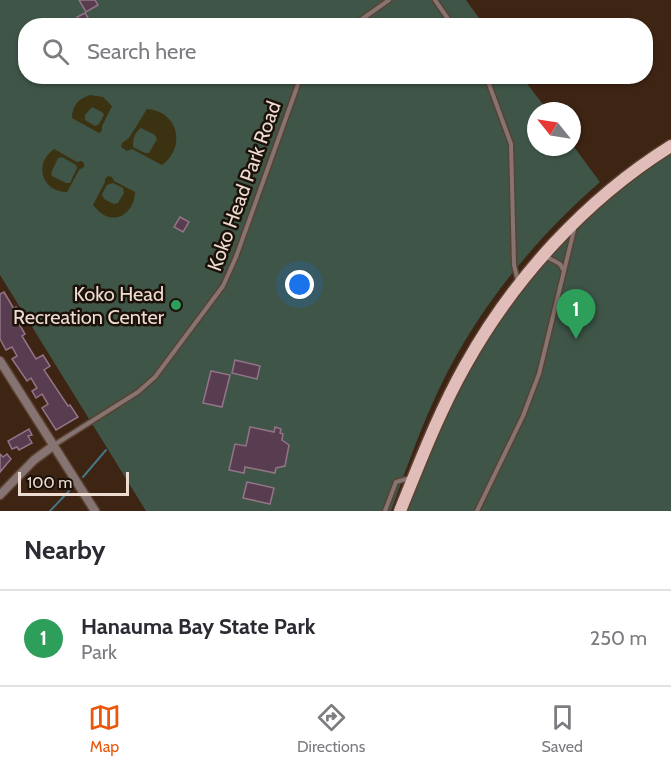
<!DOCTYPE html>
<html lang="en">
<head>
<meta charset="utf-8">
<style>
	body { margin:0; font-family:Cabin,sans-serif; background:#f7f7f7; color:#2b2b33 }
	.compass { position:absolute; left:527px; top:102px; width:54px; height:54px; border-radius:50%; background:#fff; box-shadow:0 2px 4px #0004; rotate:300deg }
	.scale { position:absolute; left:18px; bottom:15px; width:111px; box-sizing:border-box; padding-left:6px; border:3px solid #eddcd1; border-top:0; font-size:16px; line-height:21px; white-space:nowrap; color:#eddcd1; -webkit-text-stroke:4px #1c1109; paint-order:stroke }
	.you { position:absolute; left:300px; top:285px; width:21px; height:21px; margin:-15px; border:4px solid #fff; border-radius:50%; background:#1a73e8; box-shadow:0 0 0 9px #1a73e833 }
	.badge { display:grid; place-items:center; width:39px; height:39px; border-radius:50%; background:#ea580c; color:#fff; font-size:20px; font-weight:700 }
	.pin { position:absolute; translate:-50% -50px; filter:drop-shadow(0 2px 3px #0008) }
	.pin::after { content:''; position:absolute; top:32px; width:21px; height:18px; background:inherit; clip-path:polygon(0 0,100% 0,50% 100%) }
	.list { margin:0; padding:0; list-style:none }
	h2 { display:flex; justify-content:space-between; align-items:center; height:78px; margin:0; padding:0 24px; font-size:26px }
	h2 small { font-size:20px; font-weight:400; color:#7c7c81 }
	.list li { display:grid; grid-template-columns:39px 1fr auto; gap:18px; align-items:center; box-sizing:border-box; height:96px; padding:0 24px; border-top:2px solid #e1e1e2 }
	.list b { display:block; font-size:22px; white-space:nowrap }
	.list p { margin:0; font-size:20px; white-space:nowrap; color:#7c7c81 }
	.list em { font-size:20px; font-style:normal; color:#7c7c81 }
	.icon { flex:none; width:33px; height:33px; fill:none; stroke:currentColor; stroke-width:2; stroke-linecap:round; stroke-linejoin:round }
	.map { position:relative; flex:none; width:671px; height:511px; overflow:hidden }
	.search { position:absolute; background:#fff; box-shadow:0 2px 4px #0004; left:18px; right:18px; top:18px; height:66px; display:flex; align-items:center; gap:15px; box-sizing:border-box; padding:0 21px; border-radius:24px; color:#7c7c81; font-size:22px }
	.sheet { height:174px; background:#fff }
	nav { display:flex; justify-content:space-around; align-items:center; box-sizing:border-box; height:84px; border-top:2px solid #e1e1e2; background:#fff; font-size:16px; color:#7c7c81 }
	nav a { display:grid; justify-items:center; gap:3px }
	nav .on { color:#ea580c }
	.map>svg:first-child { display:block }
	.green { fill:#3e5547 }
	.sand { fill:#3b3212; fill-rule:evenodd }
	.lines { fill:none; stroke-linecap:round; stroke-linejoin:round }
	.stream { stroke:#447683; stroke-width:2 }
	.building { fill:#583c4f; stroke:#937488; stroke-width:1.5 }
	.lane-casing { stroke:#5a4131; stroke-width:7 }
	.street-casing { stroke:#5a4131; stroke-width:11 }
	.primary-casing { stroke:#5a4131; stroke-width:15 }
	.lane { stroke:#857472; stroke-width:4 }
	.street { stroke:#857472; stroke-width:8 }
	.primary { stroke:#e0bdb8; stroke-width:12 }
	.leisure-dot { fill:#2e9e5b; stroke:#1c1109; stroke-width:2 }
	.labels { text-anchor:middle; stroke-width:5; stroke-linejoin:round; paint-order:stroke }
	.street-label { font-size:20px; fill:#eddcd1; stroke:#1c1109 }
	.poi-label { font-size:20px; fill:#eddcd1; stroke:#1c1109; text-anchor:end }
</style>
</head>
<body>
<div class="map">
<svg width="671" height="511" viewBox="0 0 671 511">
	<rect width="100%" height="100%" fill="#3e2413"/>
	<!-- green -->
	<g class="green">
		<path d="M0,0H466L484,25L26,26V76L522,77L548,111H536V147H572V144L600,182C534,240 478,308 440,387C421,427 406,469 391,511H146L0,275Z"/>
		<path d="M671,146V511H400L414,477L497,314L576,221Z"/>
	</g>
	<!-- sand -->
	<g class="sand">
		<path d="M90,95L103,97L112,106L102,126V131L99,133L72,118C72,106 78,99 90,95ZM92,107L102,112L104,115L99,124L95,126L85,120V115Z"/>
		<path d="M147,109C178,111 187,147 162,165L132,149L127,151L121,147L122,143L129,138ZM141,128L155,135L157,139L149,153H145L133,147C133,140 134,132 141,128Z"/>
		<path d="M54,149L77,162L81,161L84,163V167L79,170L67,192C42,192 33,164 54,149ZM62,157L76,165L77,168L70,183H66L52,176L51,173L58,158Z"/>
		<path d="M108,176L112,177L114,181L135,192C135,208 121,224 104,215C100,213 96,208 93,205L105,182V179ZM113,183L123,188L124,193L118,203L114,204L104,199L102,194L107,185Z"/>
	</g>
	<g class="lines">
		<!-- stream -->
		<g class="stream">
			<path d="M83,477L106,450"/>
			<path d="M50,511L69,491"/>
		</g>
	</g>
	<!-- building -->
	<g class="building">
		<path d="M79,0H95L98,5L86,12Z"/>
		<path d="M85,13L90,21L82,26L77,17Z"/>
		<path d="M180,217L189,222L183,232L174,227Z"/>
		<path d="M4,292L14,309L16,307L23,318L18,322L25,334L22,336L36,359L43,355L50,366L44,370L68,406L70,405L78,417L56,430L42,408L48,404L42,394L36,398L32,391L37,388L31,378L27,381L12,359L17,356L12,347L6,350L0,339V294Z"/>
		<path d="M235,360L260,366L257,379L232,373Z"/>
		<path d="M211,371L230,375L222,407L203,403Z"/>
		<path d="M250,427L274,432L275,427L281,429L280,433L283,434L282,440L289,445L285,466L276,468L275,473L245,467L244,473L229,470L235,444L246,446Z"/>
		<path d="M29,429L32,435L28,436L32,443L19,450L17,447L12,449L8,441Z"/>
		<path d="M0,454L3,457L7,454L11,459L0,472Z"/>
		<path d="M247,482L274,488L270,504L243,498Z"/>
	</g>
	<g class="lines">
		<!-- lane casing -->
		<g class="lane-casing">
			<g id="lane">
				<path d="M435,0L453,26"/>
				<path d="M352,26L389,0"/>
				<path d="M486,76L511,144L514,265L518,281"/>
				<path d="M547,257L560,264L564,271"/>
				<path d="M54,445L138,392L155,377L223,286L236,257L301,76"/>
				<path d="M385,511L396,482L410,478"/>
				<path d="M477,511L523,416L539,374L574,230"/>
			</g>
		</g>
		<!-- street casing -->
		<g class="street-casing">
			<g id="street">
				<path d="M0,361L95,511"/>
				<path d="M0,495L34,460L53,446"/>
			</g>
		</g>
		<!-- primary casing -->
		<g class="primary-casing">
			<path id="primary" d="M400,511C420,462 439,412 465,366C514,278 586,199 671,146"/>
		</g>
		<!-- lane -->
		<use href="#lane" class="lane"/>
		<!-- street -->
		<use href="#street" class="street"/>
		<!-- primary -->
		<use href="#primary" class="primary"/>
	</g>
	<!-- markers -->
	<circle class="leisure-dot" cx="176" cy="305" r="6"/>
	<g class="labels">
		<!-- street labels -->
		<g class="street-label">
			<text transform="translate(244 186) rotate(-70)" y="7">Koko Head Park Road</text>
		</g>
		<!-- poi labels -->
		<g class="poi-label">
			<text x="164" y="301">Koko Head<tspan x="164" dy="23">Recreation Center</tspan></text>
		</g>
	</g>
</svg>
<svg class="compass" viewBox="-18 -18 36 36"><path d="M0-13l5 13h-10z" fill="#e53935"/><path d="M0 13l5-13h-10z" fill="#7c7c81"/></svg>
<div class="scale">100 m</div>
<div class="you"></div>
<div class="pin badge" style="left:576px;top:339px;background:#2e9e5b">1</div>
<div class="search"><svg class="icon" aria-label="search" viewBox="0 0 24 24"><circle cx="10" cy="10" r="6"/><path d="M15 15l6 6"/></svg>Search here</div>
</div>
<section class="sheet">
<h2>Nearby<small></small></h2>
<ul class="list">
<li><span class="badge" style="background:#2e9e5b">1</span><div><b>Hanauma Bay State Park</b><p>Park</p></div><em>250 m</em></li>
</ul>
</section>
<nav>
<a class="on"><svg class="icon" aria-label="map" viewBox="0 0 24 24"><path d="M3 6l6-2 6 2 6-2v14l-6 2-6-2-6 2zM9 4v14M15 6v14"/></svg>Map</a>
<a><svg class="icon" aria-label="directions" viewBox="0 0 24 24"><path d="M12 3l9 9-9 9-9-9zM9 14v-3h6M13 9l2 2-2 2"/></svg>Directions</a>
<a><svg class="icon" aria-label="saved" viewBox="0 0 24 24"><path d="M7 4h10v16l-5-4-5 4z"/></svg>Saved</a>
</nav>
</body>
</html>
